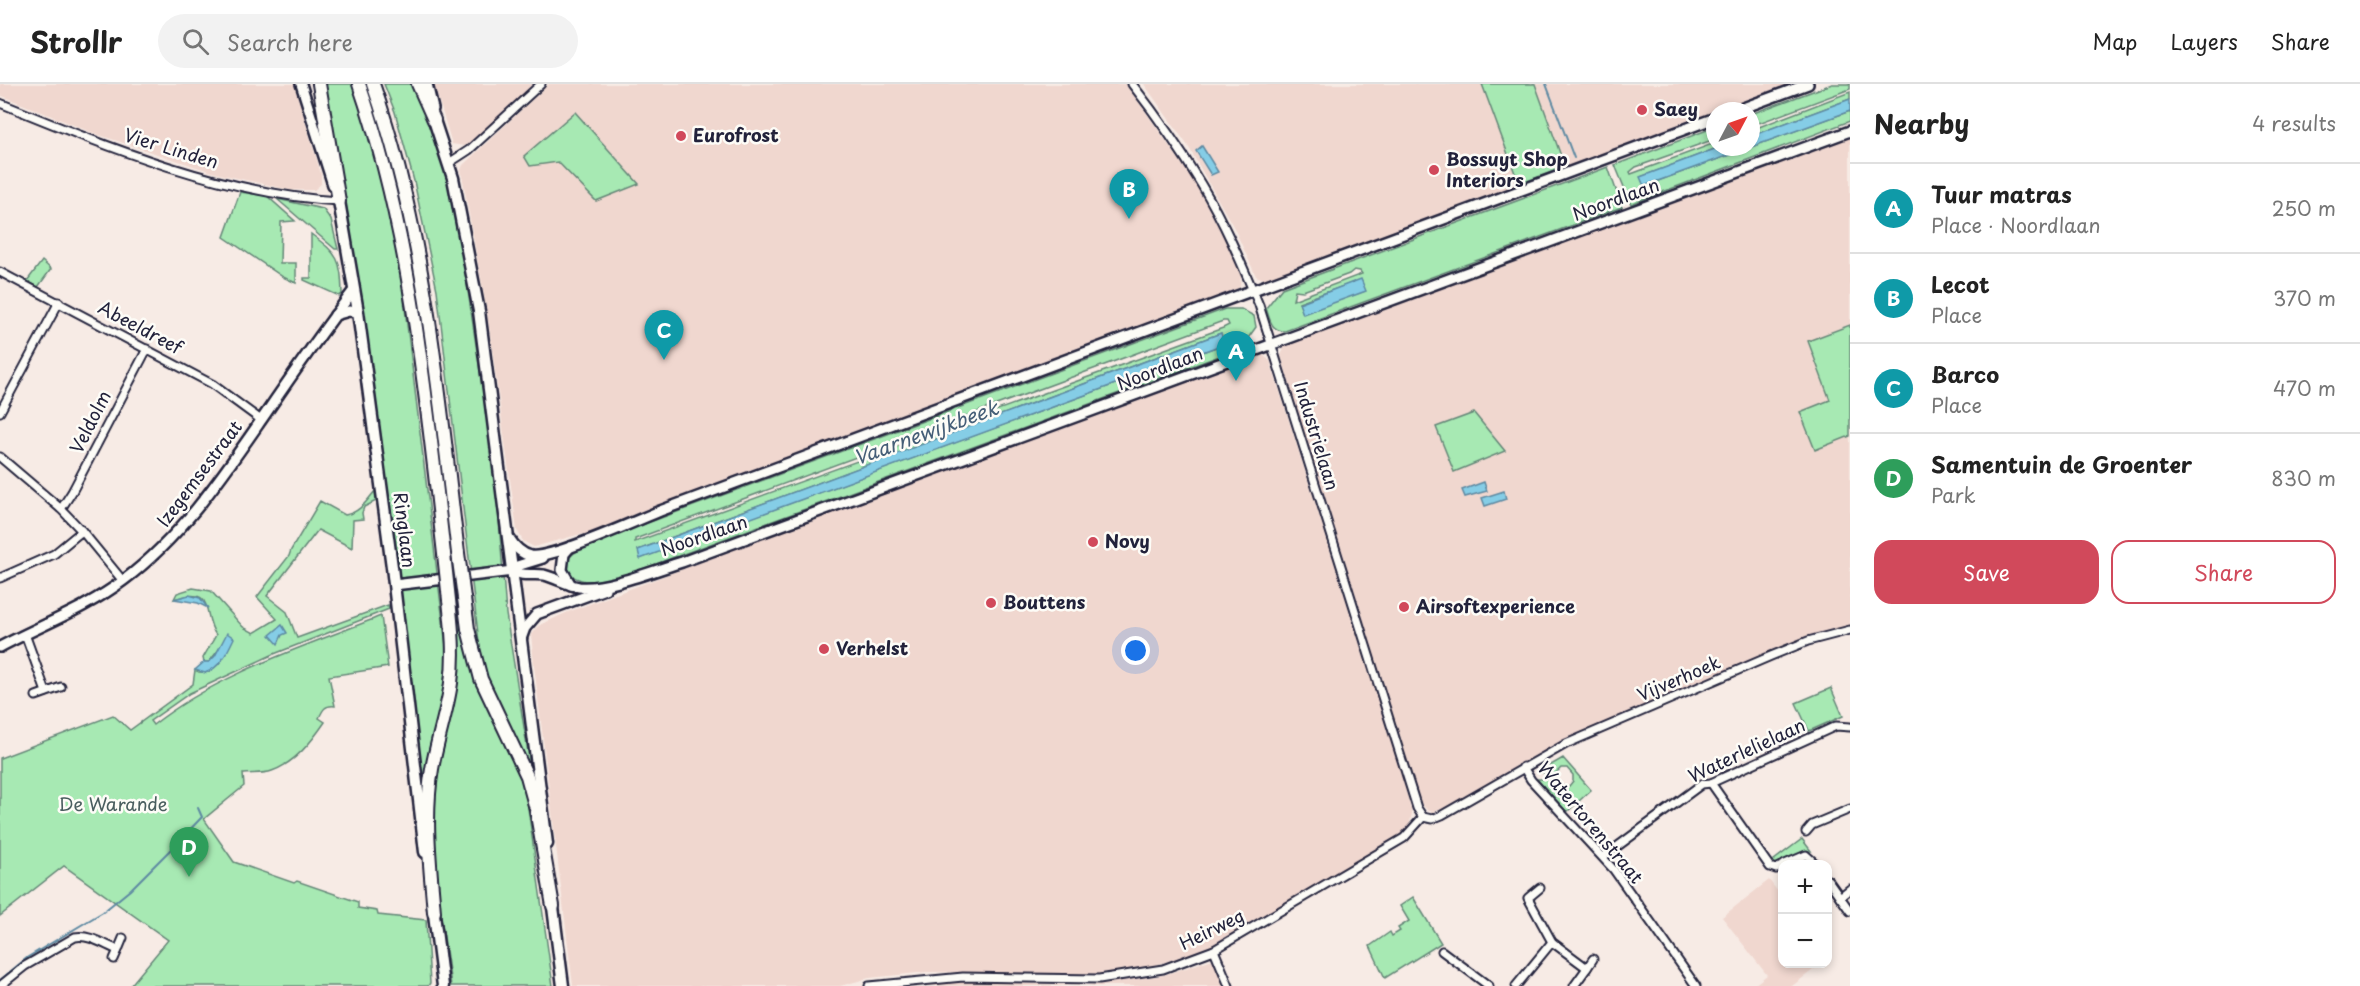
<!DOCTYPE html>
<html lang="en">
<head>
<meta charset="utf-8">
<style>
	body { margin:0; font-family:"Playpen Sans",sans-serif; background:#f2f2f2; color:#222 }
	.controls { position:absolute; right:18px; bottom:18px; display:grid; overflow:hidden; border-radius:12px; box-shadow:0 3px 9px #0003 }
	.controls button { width:54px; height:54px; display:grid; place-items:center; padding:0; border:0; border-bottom:2px solid #e0e0e0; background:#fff; color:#222; font:30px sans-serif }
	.compass { position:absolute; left:1706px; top:18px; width:54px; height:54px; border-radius:50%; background:#fff; box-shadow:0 3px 9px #0003; rotate:49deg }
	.you { position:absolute; left:1136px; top:567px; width:21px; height:21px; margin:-15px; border:4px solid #fff; border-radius:50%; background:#1a73e8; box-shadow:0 0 0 9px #1a73e833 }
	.badge { display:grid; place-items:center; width:39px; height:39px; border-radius:50%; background:#d1495b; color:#fff; font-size:20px; font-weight:700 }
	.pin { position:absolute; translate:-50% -50px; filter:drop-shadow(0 2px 3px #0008) }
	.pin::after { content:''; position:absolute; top:32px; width:21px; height:18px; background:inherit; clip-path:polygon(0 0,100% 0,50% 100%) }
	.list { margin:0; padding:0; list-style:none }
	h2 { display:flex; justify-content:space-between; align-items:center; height:78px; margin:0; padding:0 24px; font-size:26px }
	h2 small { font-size:20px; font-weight:400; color:#767676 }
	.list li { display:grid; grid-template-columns:39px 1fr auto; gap:18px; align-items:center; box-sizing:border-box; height:90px; padding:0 24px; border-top:2px solid #e0e0e0 }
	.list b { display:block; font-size:22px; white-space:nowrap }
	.list p { margin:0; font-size:20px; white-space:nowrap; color:#767676 }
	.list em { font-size:20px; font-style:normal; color:#767676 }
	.actions { display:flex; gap:12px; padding:18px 24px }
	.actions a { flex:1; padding:14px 0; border:2px solid #d1495b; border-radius:18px; text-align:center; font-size:21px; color:#d1495b }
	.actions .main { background:#d1495b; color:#fff }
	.icon { flex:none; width:33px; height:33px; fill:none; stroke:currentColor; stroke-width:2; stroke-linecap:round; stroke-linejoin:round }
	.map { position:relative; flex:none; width:1850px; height:902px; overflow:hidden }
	header { display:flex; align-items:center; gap:36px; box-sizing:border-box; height:84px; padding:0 30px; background:#fff; border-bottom:2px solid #e0e0e0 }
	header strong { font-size:28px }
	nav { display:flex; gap:33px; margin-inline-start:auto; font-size:21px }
	.search { width:420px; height:54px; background:#f2f2f2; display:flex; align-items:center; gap:15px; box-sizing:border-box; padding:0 21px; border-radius:33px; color:#767676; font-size:22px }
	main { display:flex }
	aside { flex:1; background:#fff }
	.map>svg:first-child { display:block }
	.built { fill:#f0d7cf }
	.green { fill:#a7e9b3; stroke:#648677; stroke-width:1.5; fill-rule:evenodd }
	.water { fill:#85cde6; stroke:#5d89a2; stroke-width:1.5 }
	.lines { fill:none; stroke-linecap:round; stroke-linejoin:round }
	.stream { stroke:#5d89a2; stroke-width:2 }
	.street-casing { stroke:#22223b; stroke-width:11 }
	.secondary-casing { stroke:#22223b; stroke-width:14 }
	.primary-casing { stroke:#22223b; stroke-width:15 }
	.highway-casing { stroke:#22223b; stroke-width:16 }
	.street { stroke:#fdfcf7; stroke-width:7 }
	.secondary { stroke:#fdfcf7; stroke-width:9 }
	.primary { stroke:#fdfcf7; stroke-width:10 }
	.highway { stroke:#fdfcf7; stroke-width:12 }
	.highway-bridge-casing { stroke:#22223b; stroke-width:16; stroke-linecap:butt }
	.highway-bridge { stroke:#fdfcf7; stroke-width:12 }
	.poi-dot { fill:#d1495b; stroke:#fdfcf7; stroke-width:2 }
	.labels { text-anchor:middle; stroke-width:5; stroke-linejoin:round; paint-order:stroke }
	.poi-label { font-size:18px; font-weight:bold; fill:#22223b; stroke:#fdfcf7; text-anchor:start }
	.street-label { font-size:18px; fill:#22223b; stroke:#fdfcf7 }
	.park-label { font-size:18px; fill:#4a5e5f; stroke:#fdfcf7 }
	.water-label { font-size:20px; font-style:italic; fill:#455e77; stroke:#fdfcf7 }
</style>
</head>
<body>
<header>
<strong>Strollr</strong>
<div class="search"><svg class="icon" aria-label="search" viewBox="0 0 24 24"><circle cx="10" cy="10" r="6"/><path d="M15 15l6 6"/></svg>Search here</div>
<nav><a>Map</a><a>Layers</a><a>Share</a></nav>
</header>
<main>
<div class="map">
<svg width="1850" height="902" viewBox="0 0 1850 902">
	<rect width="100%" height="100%" fill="#f7ebe5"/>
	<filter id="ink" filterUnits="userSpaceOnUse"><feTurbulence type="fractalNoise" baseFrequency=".0167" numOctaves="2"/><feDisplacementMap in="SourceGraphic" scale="12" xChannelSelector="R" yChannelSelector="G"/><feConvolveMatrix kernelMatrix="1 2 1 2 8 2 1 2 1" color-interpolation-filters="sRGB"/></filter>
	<g filter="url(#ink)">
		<!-- built -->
		<g class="built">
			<path d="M0,0H294L321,90V100L314,106H290L215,89L93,49L0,11Z"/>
			<path d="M434,0H533L473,58L464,62L452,60Z"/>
			<path d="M549,0H1126L1194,97L1226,157L1241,192L1240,202L1234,210L883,342L587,450L577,451L534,463L523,457L517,446L487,228L461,86L463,81Z"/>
			<path d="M1144,0H1802L1729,27H1715V32L1348,169L1264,195L1256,192L1234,144L1188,62Z"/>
			<path d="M1850,50V543L1812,551L1744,580L1559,660L1517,682L1451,722L1432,728L1427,726L1420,718L1281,272L1285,261Z"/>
			<path d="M1258,270L1263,271L1270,277L1403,695L1412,729L1409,743L1399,753L1225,856L1192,871L1146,883L1100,890L927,888L869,894L840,902H573L534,581L531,550L540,541L568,528Z"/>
			<path d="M1769,796L1782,813V880H1821L1792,902H1753L1767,891L1722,833Z"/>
			<path d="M1213,875L1223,902H1088L1164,891Z"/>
			<path d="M962,897L1081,902H903Z"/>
		</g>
		<!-- green -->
		<g class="green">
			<path d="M324,0H353L371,50L400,183L448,579L445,602L423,704C396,468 370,233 324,0Z"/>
			<path d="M384,0H411L424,27L445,83L464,180L496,396L506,530L533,700L482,583L437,206L414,97L395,28Z"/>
			<path d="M1482,0H1535L1565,83L1519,100Z"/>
			<path d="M1832,0H1850V5L1751,42V30Z"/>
			<path d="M1850,8V15L1751,52V46Z"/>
			<path d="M1850,27V37L1631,120L1615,81L1715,43V55L1636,83L1630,88L1631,90L1715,59V63H1720L1641,93L1644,102Z"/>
			<path d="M575,28L639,100L596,117L558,78L530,82L524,72Z"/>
			<path d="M1608,83L1622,123L1285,247C1271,247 1270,236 1266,224L1282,204ZM1354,186L1360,187L1362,190L1293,216L1295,206L1303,207L1349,190ZM1361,196L1365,207L1303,229L1299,218Z"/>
			<path d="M240,108L267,112L295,137L281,138L280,179H296V199L283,193L224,153Z"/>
			<path d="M277,115L323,125L331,136L338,165H335Z"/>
			<path d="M311,150C339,171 341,175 342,210L339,212L304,196V194H311Z"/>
			<path d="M42,177L51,185L38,203L27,197Z"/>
			<path d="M1225,225H1241L1254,232L1256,243L1241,264L678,472C651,481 621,495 593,497C578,499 556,487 572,471C576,467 582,464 588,461ZM1223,237H1227L1229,241L1223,244L635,458V455ZM1221,249L1224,260L641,474L638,466Z"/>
			<path d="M1850,241V352L1815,366L1800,328L1830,316L1808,257Z"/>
			<path d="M1474,329L1505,367L1454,388L1436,343Z"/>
			<path d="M375,407L376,417L364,423L362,429L363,435L353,436L352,464L318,446L267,512L287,528L297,554L388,521L389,525L274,570L190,609L150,637L153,641C219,589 304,563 381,532L388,583L329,592L335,622C325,621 323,625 319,634L325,638C312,657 295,679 272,687C264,690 252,689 243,690L244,702L204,735L234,778L294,799L297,797L358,818V824L377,827L378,831L426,836L430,899L428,902H130L168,856L64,782L0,832V674L113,631L130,646L193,600L195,586L199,588H209L220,564L209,578H204L203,574L216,551C201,530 217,501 174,515L177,509L193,504L211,507L243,543L254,549L277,535L257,513L289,472L291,466L320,417L345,431C359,429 366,418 375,407Z"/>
			<path d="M460,526C467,592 507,648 526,710L553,902H451C444,846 431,787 433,730C434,690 447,652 455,613C461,585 458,556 455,527Z"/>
			<path d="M1831,604L1843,632L1809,647L1796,619Z"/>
			<path d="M1563,674L1591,706L1567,728L1537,695H1554L1560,702H1569L1573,697V691L1567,684H1561L1554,691L1539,688Z"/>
			<path d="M1802,755L1811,767C1798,766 1782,785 1770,779Z"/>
			<path d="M1413,813L1441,859L1385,894L1370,862L1390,848L1392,852L1400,847L1398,844L1409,837L1400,822Z"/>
		</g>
		<!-- water -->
		<g class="water">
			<path d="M1850,15V27L1644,102L1640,93L1720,63H1751V52Z"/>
			<path d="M1202,62L1218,88L1211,91L1196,67Z"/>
			<path d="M1361,195L1366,207L1303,230L1299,219Z"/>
			<path d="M1221,249L1224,260L640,475L638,466Z"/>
			<path d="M1484,398L1487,407L1465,413L1462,406Z"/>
			<path d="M1504,407L1506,415L1485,422L1482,414Z"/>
			<path d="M189,511L200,514L208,524L198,519L174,515Z"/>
			<path d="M282,541L287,549L282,551L278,560L270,551Z"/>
			<path d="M227,549L234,554C227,569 220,584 205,589L195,586L204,578H209L215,572Z"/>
		</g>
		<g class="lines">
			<!-- stream -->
			<g class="stream">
				<path d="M1546,0L1574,74"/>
				<path d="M176,760L202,733L198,724"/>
				<path d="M0,896L28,873L103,828L130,806L172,764"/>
			</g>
			<!-- street casing -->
			<g class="street-casing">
				<g id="street">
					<path d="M1132,0C1157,32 1180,65 1201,100C1224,138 1242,180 1259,221L1417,724L1423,733"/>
					<path d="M0,19C108,63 222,110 339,117"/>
					<path d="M449,79L469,66L541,0"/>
					<path d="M0,188L212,300L261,336"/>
					<path d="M0,328L59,218"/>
					<path d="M0,373L61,425L82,447L123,497"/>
					<path d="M61,425L72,408L147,265"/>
					<path d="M0,494L54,470L82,447"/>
					<path d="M25,550L46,608"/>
					<path d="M36,612L61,603"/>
					<path d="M1523,683L1531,696L1614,786L1696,902"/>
					<path d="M1711,699L1770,783L1776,785L1782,782"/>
					<path d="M1423,733L1432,735L1442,731L1566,660L1771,572L1808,557L1850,546"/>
					<path d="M1806,748L1812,741L1850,725"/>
					<path d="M1603,773L1702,700L1711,699L1836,642L1850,643"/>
					<path d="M1785,780L1806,771L1816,780"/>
					<path d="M1828,796L1850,827"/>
					<path d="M1540,804L1528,814L1552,858L1587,884L1574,902"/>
					<path d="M1840,813L1850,805"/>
					<path d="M1214,866L1229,902"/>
					<path d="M1442,867L1489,902"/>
					<path d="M114,875L118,866"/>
					<path d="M1587,884L1593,875"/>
					<path d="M0,902L25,882L75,853C89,850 105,861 118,866L123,854"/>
					<path d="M869,902L963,893L1099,895L1163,885L1214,866L1404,754L1423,733"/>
					<path d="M1516,902L1552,858"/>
				</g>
			</g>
			<!-- secondary casing -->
			<g class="secondary-casing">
				<g id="secondary">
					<path d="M301,0L333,101"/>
					<path d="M427,0L433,25"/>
					<path d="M1735,27L1808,0"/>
					<path d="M335,231L349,227L358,228"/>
					<path d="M509,454C514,462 521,470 531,472C552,475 635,437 660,427L1715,34"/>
					<path d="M570,463L564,470L562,486L571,501"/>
					<path d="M513,487C522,493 534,489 544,491C556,494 567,501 579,503C606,506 656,486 682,478L1850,47"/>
					<path d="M394,501L513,487L517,482L543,474"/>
					<path d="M521,555L525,544L537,530L605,505"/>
					<path d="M0,563C41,541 86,525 124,496C181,453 221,394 262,335C292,291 322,248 354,206"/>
				</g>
			</g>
			<!-- primary casing -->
			<g class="primary-casing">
				<g id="primary">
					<path d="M434,36L453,94L479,227L547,760"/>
					<path d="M339,117L358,228L392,483L425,768"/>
					<path d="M552,815L563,902"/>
					<path d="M433,822L443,902"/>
				</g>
			</g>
			<!-- highway casing -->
			<g class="highway-casing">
				<g id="highway">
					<path d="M319,0L339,117"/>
					<path d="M359,0C411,151 426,312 444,470"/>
					<path d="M373,0C426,150 439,312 458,469"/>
					<path d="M418,0L434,36"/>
					<path d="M464,514L468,545L481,595L527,692L536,725L553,822"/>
					<path d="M434,828C430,780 424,732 432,685C437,656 447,628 451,599C455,571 452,544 449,516"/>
				</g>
			</g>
			<!-- street -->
			<use href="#street" class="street"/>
			<!-- secondary -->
			<use href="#secondary" class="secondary"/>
			<!-- primary -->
			<use href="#primary" class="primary"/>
			<!-- highway -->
			<use href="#highway" class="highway"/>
			<!-- highway-bridge casing -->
			<g class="highway-bridge-casing">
				<g id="highway-bridge">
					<path d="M458,469L464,514"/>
					<path d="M444,470L449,516"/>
				</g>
			</g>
			<!-- highway-bridge -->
			<use href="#highway-bridge" class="highway-bridge"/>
		</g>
	</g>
	<!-- markers -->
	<g class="poi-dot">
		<circle cx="1642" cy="26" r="6"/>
		<circle cx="681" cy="52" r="6"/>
		<circle cx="1434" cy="86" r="6"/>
		<circle cx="1093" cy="458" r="6"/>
		<circle cx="991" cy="519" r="6"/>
		<circle cx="1404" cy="523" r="6"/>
		<circle cx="824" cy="565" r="6"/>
	</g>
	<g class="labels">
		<!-- poi labels -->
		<g class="poi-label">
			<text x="1654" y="32">Saey</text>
			<text x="693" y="58">Eurofrost</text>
			<text x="1446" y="82">Bossuyt Shop<tspan x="1446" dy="21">Interiors</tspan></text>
			<text x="1105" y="464">Novy</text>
			<text x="1003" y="525">Bouttens</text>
			<text x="1416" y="529">Airsoftexperience</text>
			<text x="836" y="571">Verhelst</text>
		</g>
		<!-- street labels -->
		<g class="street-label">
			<text transform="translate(171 65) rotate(17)" y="6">Vier Linden</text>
			<text transform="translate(1616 116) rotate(-20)" y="6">Noordlaan</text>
			<text transform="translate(140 244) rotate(28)" y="6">Abeeldreef</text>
			<text transform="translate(1160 285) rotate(-21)" y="6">Noordlaan</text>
			<text transform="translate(91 338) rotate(-63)" y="6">Veldolm</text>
			<text transform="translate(1316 352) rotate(73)" y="6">Industrielaan</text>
			<text transform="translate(200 390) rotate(-53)" y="6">Izegemsestraat</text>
			<text transform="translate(404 446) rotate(83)" y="6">Ringlaan</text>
			<text transform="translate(704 452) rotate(-19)" y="6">Noordlaan</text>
			<text transform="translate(1679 595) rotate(-23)" y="6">Vijverhoek</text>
			<text transform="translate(1747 667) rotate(-25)" y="6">Waterlelielaan</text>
			<text transform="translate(1590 739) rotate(50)" y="6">Watertorenstraat</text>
			<text transform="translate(1212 846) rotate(-26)" y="6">Heirweg</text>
		</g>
		<!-- park labels -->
		<g class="park-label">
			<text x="113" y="727">De Warande</text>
		</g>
		<!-- water labels -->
		<g class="water-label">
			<text transform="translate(926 349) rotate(-20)" y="7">Vaarnewijkbeek</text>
		</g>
	</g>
</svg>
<div class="controls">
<button>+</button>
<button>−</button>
</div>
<svg class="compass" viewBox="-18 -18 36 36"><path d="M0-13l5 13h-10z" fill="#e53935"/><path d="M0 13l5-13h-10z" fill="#767676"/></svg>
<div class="you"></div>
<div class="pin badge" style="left:1236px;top:297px;background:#0f9aa8">A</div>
<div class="pin badge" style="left:1129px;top:135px;background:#0f9aa8">B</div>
<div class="pin badge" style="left:664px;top:276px;background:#0f9aa8">C</div>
<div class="pin badge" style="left:189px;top:793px;background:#2e9e5b">D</div>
</div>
<aside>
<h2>Nearby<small>4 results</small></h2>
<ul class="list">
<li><span class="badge" style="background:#0f9aa8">A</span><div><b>Tuur matras</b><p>Place · Noordlaan</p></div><em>250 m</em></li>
<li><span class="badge" style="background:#0f9aa8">B</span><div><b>Lecot</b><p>Place</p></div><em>370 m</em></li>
<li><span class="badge" style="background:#0f9aa8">C</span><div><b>Barco</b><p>Place</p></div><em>470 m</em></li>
<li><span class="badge" style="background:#2e9e5b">D</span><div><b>Samentuin de Groenter</b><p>Park</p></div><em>830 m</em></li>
</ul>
<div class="actions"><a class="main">Save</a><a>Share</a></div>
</aside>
</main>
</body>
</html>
